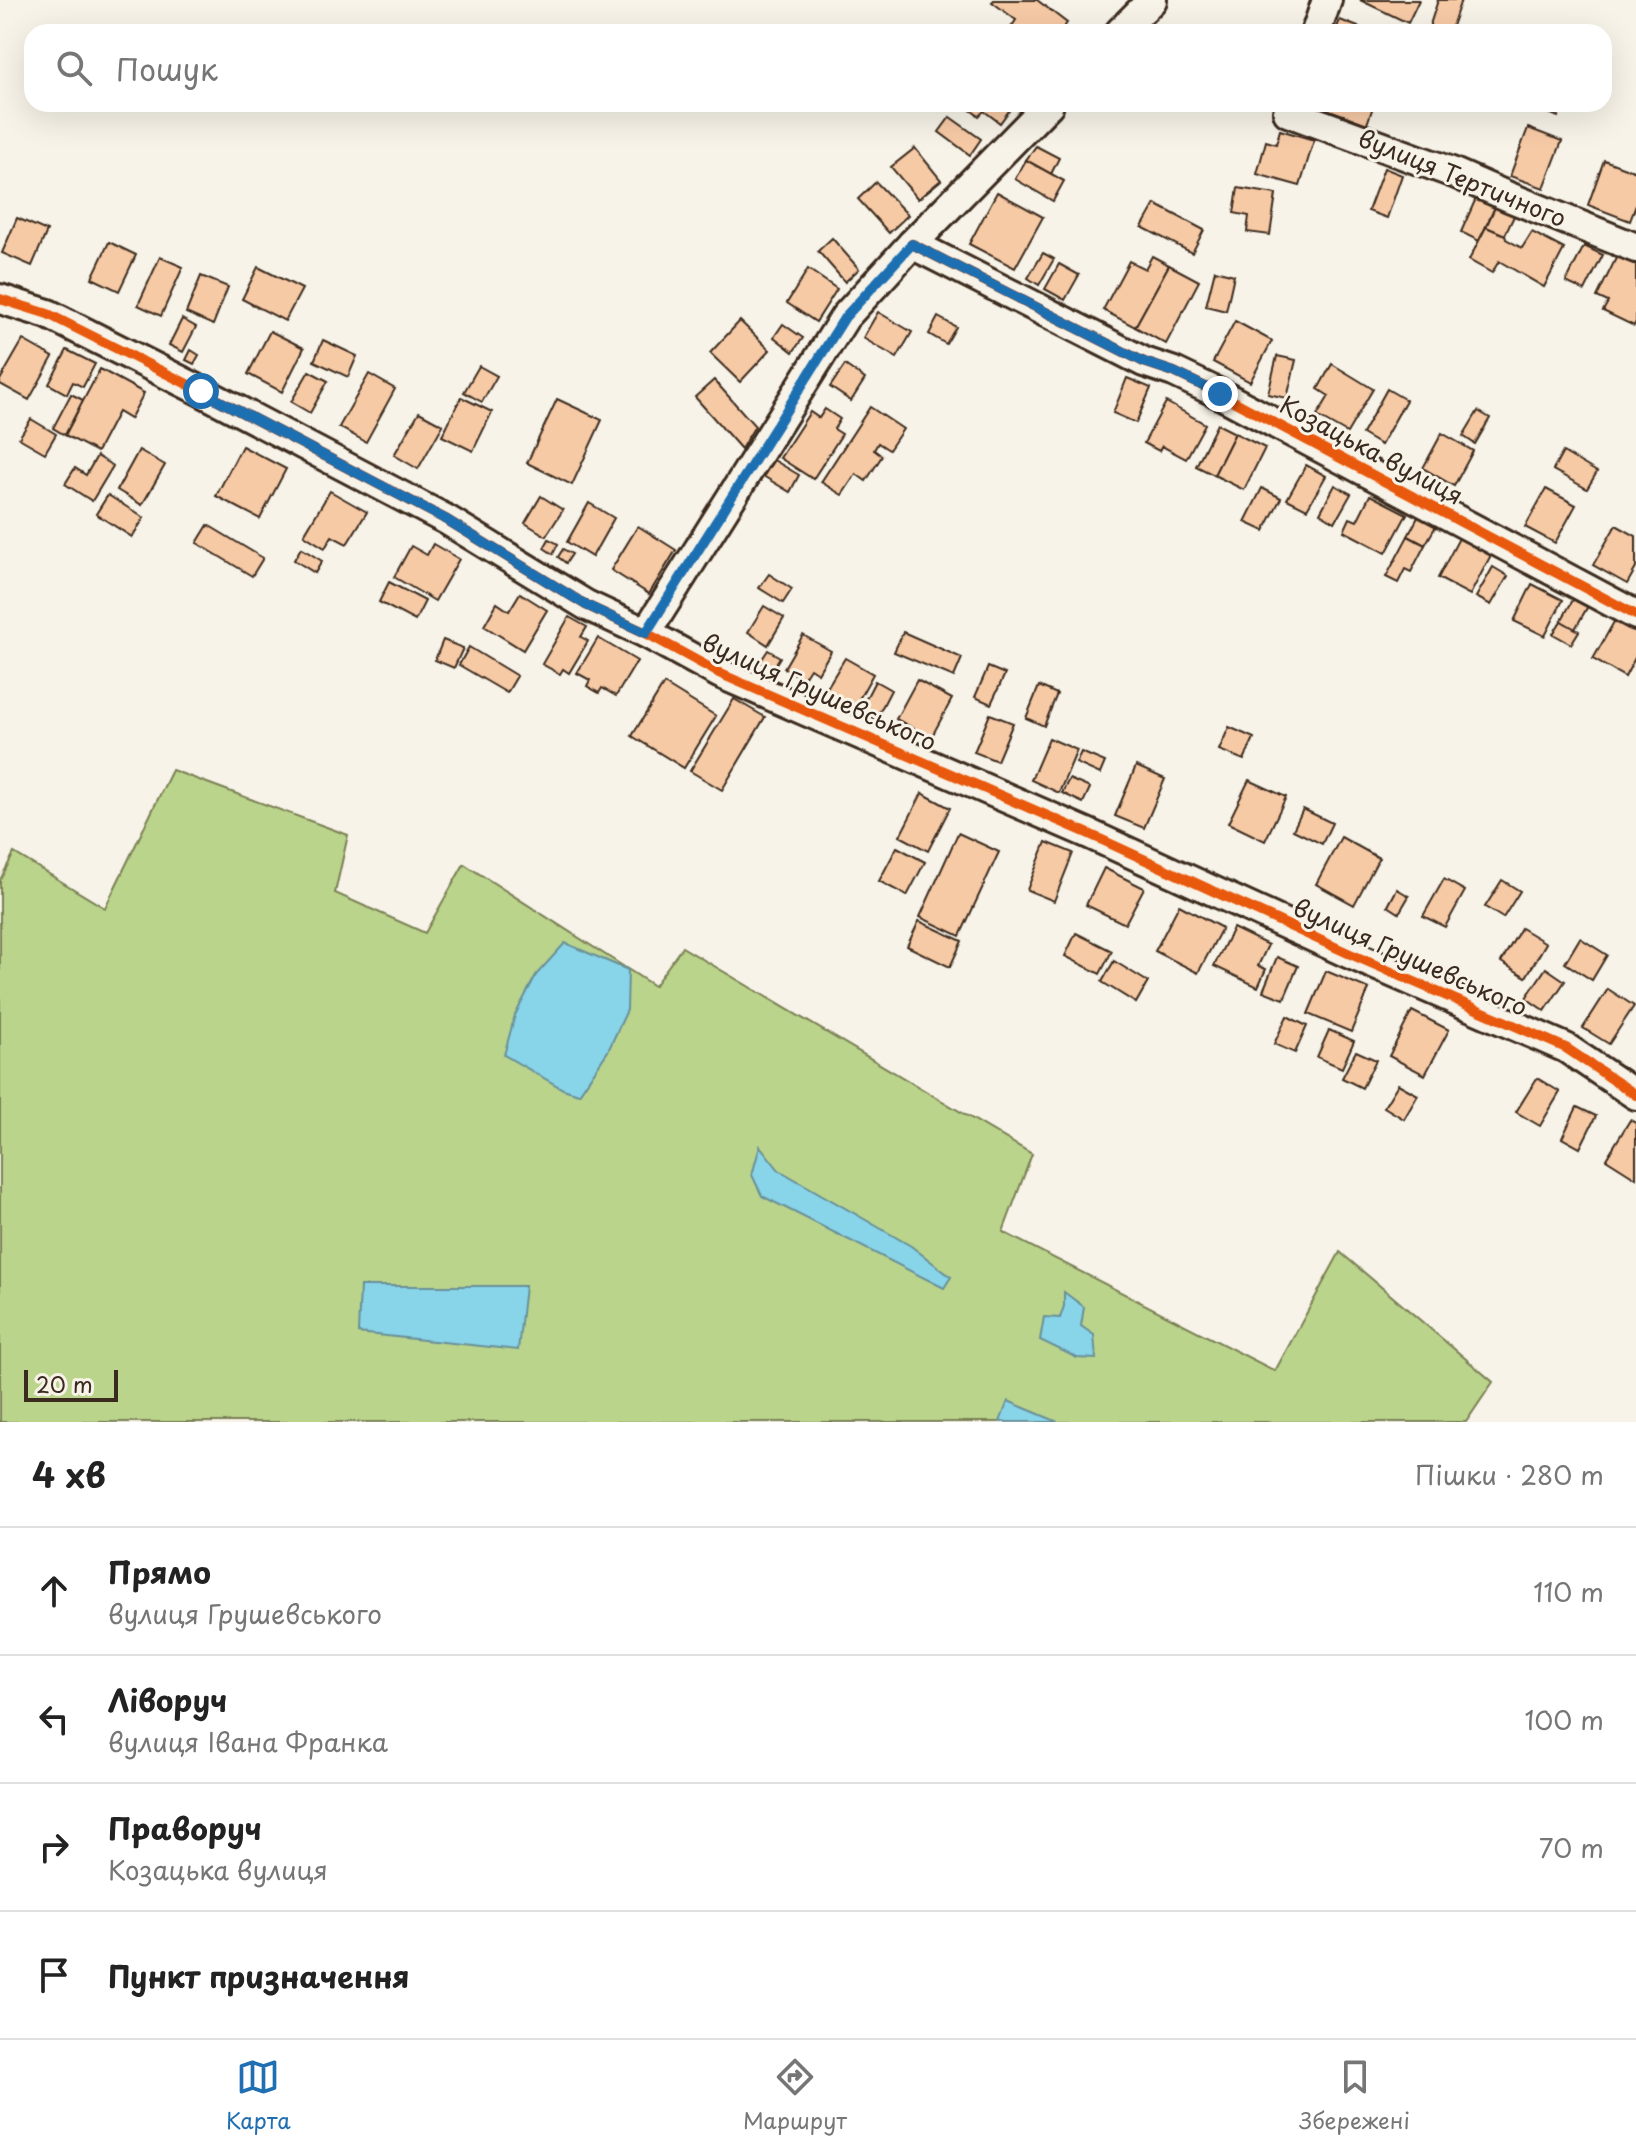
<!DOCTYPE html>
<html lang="uk">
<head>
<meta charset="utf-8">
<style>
	body { margin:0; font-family:"Playpen Sans",sans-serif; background:#f6f6f6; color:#222 }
	.scale { position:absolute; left:24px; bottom:20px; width:94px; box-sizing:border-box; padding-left:8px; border:4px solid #3b2a1e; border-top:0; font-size:22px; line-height:28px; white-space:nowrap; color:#3b2a1e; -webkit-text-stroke:6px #f7f3e8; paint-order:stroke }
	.stop { position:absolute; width:24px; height:24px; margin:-18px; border:6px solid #1f6fb2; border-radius:50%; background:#fff }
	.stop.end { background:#1f6fb2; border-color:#fff; box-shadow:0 2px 8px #0008 }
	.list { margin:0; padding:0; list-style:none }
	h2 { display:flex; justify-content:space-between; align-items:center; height:104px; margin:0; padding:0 32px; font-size:34px }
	h2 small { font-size:26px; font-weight:400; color:#767676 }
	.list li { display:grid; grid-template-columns:52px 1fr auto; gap:24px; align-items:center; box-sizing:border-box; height:128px; padding:0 32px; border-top:2px solid #e0e0e0 }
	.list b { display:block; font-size:30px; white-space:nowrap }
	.list p { margin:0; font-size:26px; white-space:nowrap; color:#767676 }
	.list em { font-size:26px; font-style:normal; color:#767676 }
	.icon { flex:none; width:44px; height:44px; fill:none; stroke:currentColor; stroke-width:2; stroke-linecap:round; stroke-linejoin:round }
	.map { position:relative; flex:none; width:1636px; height:1422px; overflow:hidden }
	.search { position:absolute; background:#fff; box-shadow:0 8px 32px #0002; left:24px; right:24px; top:24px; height:88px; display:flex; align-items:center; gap:20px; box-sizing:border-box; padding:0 28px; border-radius:24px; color:#767676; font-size:30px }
	.sheet { height:616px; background:#fff }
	nav { display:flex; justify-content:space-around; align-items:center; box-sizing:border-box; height:112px; border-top:2px solid #e0e0e0; background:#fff; font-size:22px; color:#767676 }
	nav a { display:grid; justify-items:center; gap:4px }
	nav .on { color:#1f6fb2 }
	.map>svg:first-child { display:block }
	.green { fill:#bad48b; stroke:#7a7f54; stroke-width:2 }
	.water { fill:#88d4e9; stroke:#699098; stroke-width:2 }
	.building { fill:#f7caa6; stroke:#3b2a1e; stroke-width:2 }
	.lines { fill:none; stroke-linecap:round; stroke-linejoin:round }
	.minor-casing { stroke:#3b2a1e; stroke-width:34 }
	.minor { stroke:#f7f3e8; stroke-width:28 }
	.cycleway-casing { stroke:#f7f3e8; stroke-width:15 }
	.cycleway { stroke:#e8590c; stroke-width:10 }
	.route { stroke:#1f6fb2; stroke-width:10 }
	.labels { text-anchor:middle; stroke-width:6; stroke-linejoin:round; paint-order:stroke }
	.street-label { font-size:24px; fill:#3b2a1e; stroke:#f7f3e8 }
</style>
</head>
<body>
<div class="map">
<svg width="1636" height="1422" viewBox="0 0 1636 1422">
	<rect width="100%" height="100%" fill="#f7f3e8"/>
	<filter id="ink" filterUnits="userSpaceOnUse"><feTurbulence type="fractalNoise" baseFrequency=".0125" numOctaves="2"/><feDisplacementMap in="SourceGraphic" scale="16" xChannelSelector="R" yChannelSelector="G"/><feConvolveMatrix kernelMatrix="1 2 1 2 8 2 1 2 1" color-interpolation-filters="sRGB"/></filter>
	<g filter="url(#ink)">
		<!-- green -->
		<path class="green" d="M172,770L348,835L335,893L425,933L464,864L654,986L682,947L1032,1154L1003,1232L1275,1371L1340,1252L1493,1382L1466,1422H0V880L14,853L105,908Z"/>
		<!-- water -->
		<g class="water">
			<path d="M565,943L628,970L627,1010L608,1051L579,1094L563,1089L504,1055L515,1015L536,975Z"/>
			<path d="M760,1146L779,1170L911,1246L951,1277L944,1288L762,1196L752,1175Z"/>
			<path d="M360,1286H525L518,1350L358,1333Z"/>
			<path d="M1064,1292L1084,1307L1081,1326L1094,1335L1096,1359L1077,1358L1040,1340L1044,1317L1060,1318L1064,1306Z"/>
			<path d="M1008,1401L1058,1422H1000Z"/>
		</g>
		<!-- building -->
		<g class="building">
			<path d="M994,0H1037L1067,23L1060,32H1008L1016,20L992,2Z"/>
			<path d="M1360,0H1419L1408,23Z"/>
			<path d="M1438,0H1461L1450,32H1440L1429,28Z"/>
			<path d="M1340,20L1371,32H1335Z"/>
			<path d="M962,104H1014L1000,123L984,111L979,116Z"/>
			<path d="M1313,104H1374L1367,124Z"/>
			<path d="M1528,104H1563L1558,117Z"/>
			<path d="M950,117L981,139L970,155L939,132Z"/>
			<path d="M1528,128L1562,141L1544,188L1510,176Z"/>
			<path d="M1280,130L1314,140L1300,186L1257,174L1266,141L1276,144Z"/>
			<path d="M1036,146L1059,158L1051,174L1026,160Z"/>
			<path d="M915,148L941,180L918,199L891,167Z"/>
			<path d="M1026,160L1064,181L1053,201L1015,179Z"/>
			<path d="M1604,160L1636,172V205L1630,221L1588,205Z"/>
			<path d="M1384,168L1402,175L1387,218L1368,211Z"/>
			<path d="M876,182L908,215L889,233L858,199Z"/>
			<path d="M1238,188L1276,194L1270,235L1247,232L1249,216L1234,213Z"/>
			<path d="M997,192L1043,217L1015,268L969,244Z"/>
			<path d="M1477,196L1496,205L1479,241L1461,232Z"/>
			<path d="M1155,204L1204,230L1192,253L1142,227Z"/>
			<path d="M1496,205L1515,214L1505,235L1486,227Z"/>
			<path d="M17,218L47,231L32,266L2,253Z"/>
			<path d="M1486,227L1505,235L1506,239L1522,248L1532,232L1564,249L1544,287L1499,261L1492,273L1469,260Z"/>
			<path d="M832,238L859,269L845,282L818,251Z"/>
			<path d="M109,242L136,255L119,291L92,278Z"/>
			<path d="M1584,246L1603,255L1585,291L1566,282Z"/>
			<path d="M1043,253L1054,259L1039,285L1028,278Z"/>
			<path d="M1152,256L1169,265L1135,327L1103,310L1129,261L1145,269Z"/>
			<path d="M1617,256L1636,265V322L1634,326L1603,311L1608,302L1597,297Z"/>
			<path d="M160,257L183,267L161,316L138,305Z"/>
			<path d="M1059,264L1079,275L1065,300L1045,289Z"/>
			<path d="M1169,265L1199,281L1166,344L1135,327Z"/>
			<path d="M258,267L302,289L285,321L242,299Z"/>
			<path d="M808,269L837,289L816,322L787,303Z"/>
			<path d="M1215,270L1234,275L1226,311L1206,306Z"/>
			<path d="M201,276L228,287L213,325L186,313Z"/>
			<path d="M878,312L912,332L897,358L863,338Z"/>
			<path d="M938,317L956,327L946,344L929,334Z"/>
			<path d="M182,319L196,327L183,352L169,345Z"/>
			<path d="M740,321L770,350L740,382L710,353Z"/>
			<path d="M1235,321L1272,341L1250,382L1213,362Z"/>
			<path d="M783,324L803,338L793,352L774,337Z"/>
			<path d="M270,331L304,348L282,392L248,374Z"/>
			<path d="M23,340L53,357L29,400L0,384V380Z"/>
			<path d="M323,340L357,356L348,377L314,361Z"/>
			<path d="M67,350L95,364L83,387L73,382L67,394L49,384Z"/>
			<path d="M191,350L199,355L194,364L186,360Z"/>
			<path d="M1277,356L1296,360L1287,398L1268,394Z"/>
			<path d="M1332,364L1373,389L1347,433L1317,416L1329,396L1318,389Z"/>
			<path d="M845,365L865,379L851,401L830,387Z"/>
			<path d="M479,366L497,376L482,402L464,392Z"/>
			<path d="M100,369L144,393L130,419L118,412L97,452L65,435Z"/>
			<path d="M309,371L328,381L310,413L291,402Z"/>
			<path d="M369,374L395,389L366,442L339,427Z"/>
			<path d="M1127,378L1151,388L1136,423L1113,413Z"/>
			<path d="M714,380L755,426L741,449L695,397Z"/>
			<path d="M1387,389L1406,400L1381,445L1362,434Z"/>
			<path d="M71,394L83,400L65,435L53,428Z"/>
			<path d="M461,397L492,412L473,451L442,436Z"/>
			<path d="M557,399L602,420L572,485L527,463Z"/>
			<path d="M1166,402L1205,424L1186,459L1162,446L1159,451L1144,443Z"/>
			<path d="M870,407L903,429L889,450L878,443L874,450L882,456L866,481L856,474L842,495L821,482Z"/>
			<path d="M825,409L840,419L834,429L842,434L813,479L780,458L810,412L819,418Z"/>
			<path d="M1478,411L1490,418L1475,444L1463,436Z"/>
			<path d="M419,412L443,425L418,469L394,455Z"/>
			<path d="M31,419L56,434L45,453L19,438Z"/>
			<path d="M1217,424L1235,433L1214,475L1196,466Z"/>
			<path d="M1235,433L1265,448L1244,490L1214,475Z"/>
			<path d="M1442,433L1473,451L1454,486L1423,468Z"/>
			<path d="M242,446L286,469L260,519L216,496Z"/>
			<path d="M139,450L165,465L142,505L117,490Z"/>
			<path d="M1563,452L1597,472L1587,489L1553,470Z"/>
			<path d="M97,456L113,466L92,501L65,484L75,468L86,475Z"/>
			<path d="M772,459L799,475L790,492L763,476Z"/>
			<path d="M1306,465L1326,476L1307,509L1287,499Z"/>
			<path d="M1335,485L1351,494L1335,522L1320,513Z"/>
			<path d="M1262,488L1281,498L1264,531L1245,522Z"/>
			<path d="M1546,489L1576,505L1555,543L1525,527Z"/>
			<path d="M330,491L367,512L347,544L332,536L325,548L304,535Z"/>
			<path d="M108,495L144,518L132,537L96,514Z"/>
			<path d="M1370,495L1407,514L1386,553L1344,531L1350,518L1357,521Z"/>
			<path d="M541,496L563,510L546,536L525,523Z"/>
			<path d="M589,503L614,518L592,557L567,542Z"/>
			<path d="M1418,517L1436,526L1425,545L1408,536Z"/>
			<path d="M208,525L263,558L252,576L197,543Z"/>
			<path d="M1616,525L1636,536V568L1627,584L1593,565Z"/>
			<path d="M638,526L676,550L649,594L611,570Z"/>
			<path d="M1408,536L1425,545L1411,572L1405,569L1398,583L1386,577Z"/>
			<path d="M1459,538L1491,555L1470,595L1438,578Z"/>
			<path d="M549,539L558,544L553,554L544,548Z"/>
			<path d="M433,544L459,559L435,601L394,577L411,546L427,555Z"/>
			<path d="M301,548L322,561L315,573L294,560Z"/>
			<path d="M563,549L572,554L566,563L558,557Z"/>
			<path d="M1493,567L1508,576L1491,605L1476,597Z"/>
			<path d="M769,574L792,589L783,603L759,588Z"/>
			<path d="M389,582L425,601L415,621L379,602Z"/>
			<path d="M1532,584L1563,600L1545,636L1514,621Z"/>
			<path d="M520,593L547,610L523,650L484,626L497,603L509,611Z"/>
			<path d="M1574,598L1588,606L1575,629L1561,621Z"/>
			<path d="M764,606L784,618L768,645L748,632Z"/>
			<path d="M569,617L587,627L581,637L588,641L569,673L563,669L560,674L542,664Z"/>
			<path d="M1615,620L1636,632V656L1625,677L1593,659Z"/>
			<path d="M1561,621L1579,631L1571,644L1553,634Z"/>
			<path d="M903,632L962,658L954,677L894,652Z"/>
			<path d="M803,635L831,651L818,673L810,668L803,679L784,668Z"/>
			<path d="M598,638L637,661L616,696L602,688L599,693L587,686L590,680L577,673Z"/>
			<path d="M443,640L463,648L454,668L435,660Z"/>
			<path d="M469,647L517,676L507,693L459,665Z"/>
			<path d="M768,650L780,657L772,670L760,662Z"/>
			<path d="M845,658L873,674L854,708L825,691Z"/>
			<path d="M988,667L1005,674L991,704L975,697Z"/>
			<path d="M917,680L952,699L931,738L896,719Z"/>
			<path d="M875,681L891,690L876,719L860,710Z"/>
			<path d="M664,684L716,716L684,768L632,736Z"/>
			<path d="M1039,686L1057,694L1044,726L1026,718Z"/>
			<path d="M734,699L765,717L722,790L690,771Z"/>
			<path d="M990,714L1013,723L997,761L974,752Z"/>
			<path d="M1229,727L1254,738L1244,760L1219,750Z"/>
			<path d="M1049,738L1077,750L1059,793L1031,780Z"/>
			<path d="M1081,752L1105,762L1100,774L1076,763Z"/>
			<path d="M1136,766L1165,779L1144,828L1115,816Z"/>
			<path d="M1069,779L1090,788L1083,803L1062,793Z"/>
			<path d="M1249,780L1286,797L1265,841L1228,823Z"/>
			<path d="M922,793L950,808L928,851L900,836Z"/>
			<path d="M1303,809L1332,823L1322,844L1293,830Z"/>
			<path d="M958,833L999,852L960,936L920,917Z"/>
			<path d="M1341,837L1379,858L1354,905L1316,884Z"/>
			<path d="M1046,842L1073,853L1054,901L1027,890Z"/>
			<path d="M897,847L925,862L907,896L879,881Z"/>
			<path d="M1104,868L1144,888L1125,924L1086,905Z"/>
			<path d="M1444,879L1465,891L1445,927L1423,916Z"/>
			<path d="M1502,880L1520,891L1503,918L1485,907Z"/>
			<path d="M1397,889L1409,896L1399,913L1388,906Z"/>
			<path d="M1179,905L1222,928L1198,973L1155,951Z"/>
			<path d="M919,921L962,941L950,967L907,946Z"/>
			<path d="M1233,928L1268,945L1258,966L1266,969L1258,987L1214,966Z"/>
			<path d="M1521,928L1546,943L1526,977L1501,962Z"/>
			<path d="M1076,933L1112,951L1100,974L1065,956Z"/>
			<path d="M1580,938L1607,955L1592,980L1565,963Z"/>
			<path d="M1277,957L1298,966L1284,999L1263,991Z"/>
			<path d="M1114,961L1148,982L1136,1003L1102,982Z"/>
			<path d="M1546,968L1565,981L1545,1011L1526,998Z"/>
			<path d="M1326,971L1369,989L1351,1032L1308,1014Z"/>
			<path d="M1608,989L1634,1006L1609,1044L1583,1028Z"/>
			<path d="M1412,1011L1449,1030L1425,1075L1389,1056Z"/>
			<path d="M1287,1016L1307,1026L1295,1053L1274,1044Z"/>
			<path d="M1329,1030L1354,1041L1342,1068L1317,1057Z"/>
			<path d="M1356,1051L1376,1060L1362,1088L1342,1078Z"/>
			<path d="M1537,1078L1560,1092L1540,1126L1516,1112Z"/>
			<path d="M1398,1084L1418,1095L1404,1119L1384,1107Z"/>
			<path d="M1577,1107L1596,1116L1580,1148L1562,1138Z"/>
			<path d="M1630,1120L1636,1123V1178L1606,1159Z"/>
		</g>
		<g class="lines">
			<!-- minor casing -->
			<g class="minor-casing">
				<g id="minor">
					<path d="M1120,32L1152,0"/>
					<path d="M1316,32L1327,0"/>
					<path d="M1288,112L1454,173L1509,197L1636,248"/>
					<path d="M912,244L1144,362L1174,372L1220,394L1636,615"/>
					<path d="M0,299L48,314L201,391L447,520L586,605L646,633L721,674L1087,833L1348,953L1566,1048L1636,1095"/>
					<path d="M646,633L845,317L912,244L1049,104"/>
				</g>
			</g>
			<!-- minor -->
			<use href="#minor" class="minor"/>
			<!-- cycleway casing -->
			<g class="cycleway-casing">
				<g id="cycleway">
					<path d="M912,244L1144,362L1174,372L1220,394L1636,615"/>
					<path d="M0,299L48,314L201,391L447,520L586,605L646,633L721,674L1087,833L1348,953L1566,1048L1636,1095"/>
				</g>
			</g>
			<!-- cycleway -->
			<use href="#cycleway" class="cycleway"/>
		</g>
	</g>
	<g class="lines" filter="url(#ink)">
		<!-- route -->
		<path class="route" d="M201,391L447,520L586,605L646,633L845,317L912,244L1144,362L1174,372L1220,394"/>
	</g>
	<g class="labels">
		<!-- street labels -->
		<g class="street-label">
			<text transform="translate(1462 179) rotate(22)" y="8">вулиця Тертичного</text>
			<text transform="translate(1371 451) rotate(28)" y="8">Козацька вулиця</text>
			<text transform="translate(819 693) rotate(24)" y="8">вулиця Грушевського</text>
			<text transform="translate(1410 958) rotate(24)" y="8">вулиця Грушевського</text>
		</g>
	</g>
</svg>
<div class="scale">20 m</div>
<div class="stop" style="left:201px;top:391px"></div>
<div class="stop end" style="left:1220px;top:394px"></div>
<div class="search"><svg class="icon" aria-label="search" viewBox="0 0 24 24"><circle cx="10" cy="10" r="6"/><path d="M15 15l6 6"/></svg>Пошук</div>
</div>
<section class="sheet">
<h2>4 хв<small>Пішки · 280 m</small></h2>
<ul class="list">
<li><svg class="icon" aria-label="ahead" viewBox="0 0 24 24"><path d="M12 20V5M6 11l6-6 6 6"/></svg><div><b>Прямо</b><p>вулиця Грушевського</p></div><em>110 m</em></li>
<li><svg class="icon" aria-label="left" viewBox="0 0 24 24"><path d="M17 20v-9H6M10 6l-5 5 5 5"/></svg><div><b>Ліворуч</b><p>вулиця Івана Франка</p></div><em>100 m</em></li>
<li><svg class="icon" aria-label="right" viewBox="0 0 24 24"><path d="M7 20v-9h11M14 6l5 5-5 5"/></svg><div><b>Праворуч</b><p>Козацька вулиця</p></div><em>70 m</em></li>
<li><svg class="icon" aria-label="arrive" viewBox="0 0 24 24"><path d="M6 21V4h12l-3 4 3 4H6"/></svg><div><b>Пункт призначення</b></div></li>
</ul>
</section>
<nav>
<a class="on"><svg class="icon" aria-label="map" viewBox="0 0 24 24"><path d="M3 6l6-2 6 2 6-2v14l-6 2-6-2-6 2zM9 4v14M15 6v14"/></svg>Карта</a>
<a><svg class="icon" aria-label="directions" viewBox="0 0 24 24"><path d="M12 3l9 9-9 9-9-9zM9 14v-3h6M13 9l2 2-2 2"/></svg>Маршрут</a>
<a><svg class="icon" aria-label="saved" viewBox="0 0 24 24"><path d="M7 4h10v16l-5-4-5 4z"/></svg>Збережені</a>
</nav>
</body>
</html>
